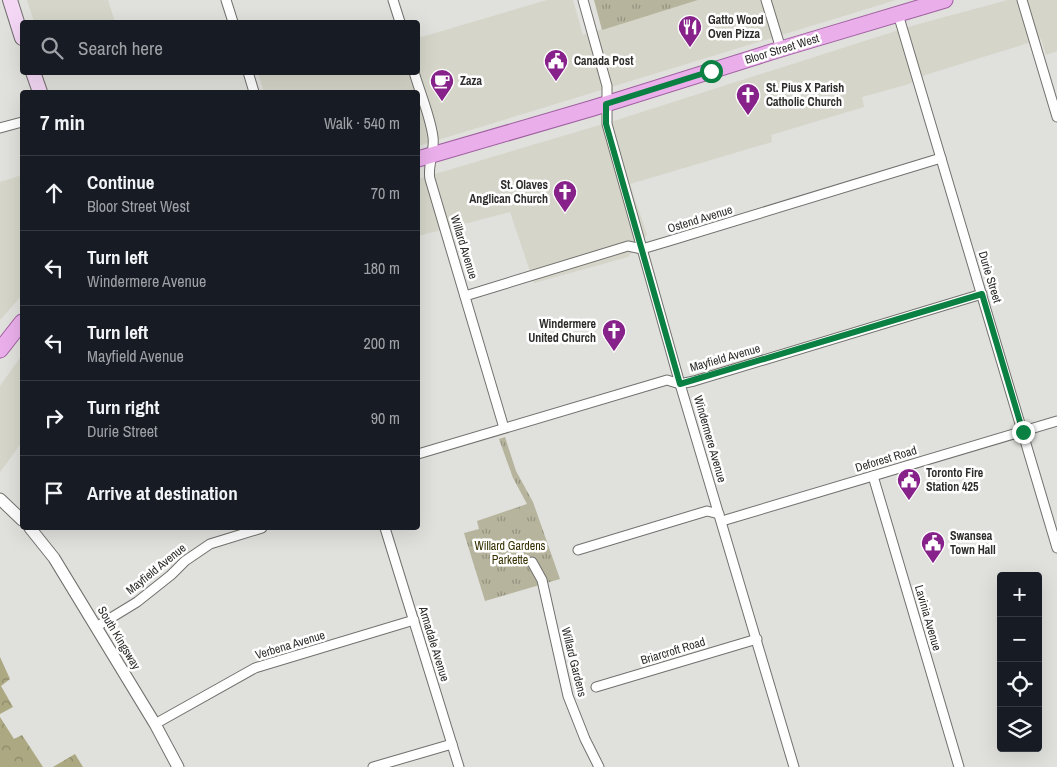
<!DOCTYPE html>
<html lang="en">
<head>
<meta charset="utf-8">
<style>
	body { margin:0; font-family:"Archivo Narrow",sans-serif; background:#20242c; color:#f1f3f6 }
	.controls { position:absolute; right:15px; bottom:15px; display:grid; overflow:hidden; border-radius:5px; box-shadow:0 5px 20px #0002 }
	.controls button { width:45px; height:45px; display:grid; place-items:center; padding:0; border:0; border-bottom:1px solid #363941; background:#171b24; color:#f1f3f6; font:25px sans-serif }
	.stop { position:absolute; width:15px; height:15px; margin:-11px; border:4px solid #0b8043; border-radius:50%; background:#fff }
	.stop.end { background:#0b8043; border-color:#fff; box-shadow:0 1px 5px #0008 }
	.list { margin:0; padding:0; list-style:none }
	h2 { display:flex; justify-content:space-between; align-items:center; height:65px; margin:0; padding:0 20px; font-size:21px }
	h2 small { font-size:16px; font-weight:400; color:#9ea1a6 }
	.list li { display:grid; grid-template-columns:32px 1fr auto; gap:15px; align-items:center; box-sizing:border-box; height:75px; padding:0 20px; border-top:1px solid #363941 }
	.list b { display:block; font-size:19px; white-space:nowrap }
	.list p { margin:0; font-size:16px; white-space:nowrap; color:#9ea1a6 }
	.list em { font-size:16px; font-style:normal; color:#9ea1a6 }
	.icon { flex:none; width:28px; height:28px; fill:none; stroke:currentColor; stroke-width:2; stroke-linecap:round; stroke-linejoin:round }
	.map { position:relative; flex:none; width:1057px; height:767px; overflow:hidden }
	.search { position:absolute; background:#171b24; box-shadow:0 5px 20px #0002; left:20px; top:20px; width:400px; height:55px; display:flex; align-items:center; gap:12px; box-sizing:border-box; padding:0 18px; border-radius:5px; color:#9ea1a6; font-size:19px }
	.panel { position:absolute; background:#171b24; box-shadow:0 5px 20px #0002; left:20px; top:90px; width:400px; height:440px; border-radius:5px }
	.map>svg:first-child { display:block }
	.built { fill:#d5d5c9 }
	.forest { fill:url(#forest-crowns) }
	.park { fill:url(#park-tufts) }
	.lines { fill:none; stroke-linecap:round; stroke-linejoin:round }
	.minor-casing { stroke:#72716e; stroke-width:11 }
	.tertiary-casing { stroke:#72716e; stroke-width:13 }
	.secondary-casing { stroke:#72716e; stroke-width:16 }
	.primary-casing { stroke:#9f5fa0; stroke-width:17 }
	.minor { stroke:#fff; stroke-width:9 }
	.tertiary { stroke:#fff; stroke-width:11 }
	.secondary { stroke:#f4d7f5; stroke-width:14 }
	.primary { stroke:#eaafeb; stroke-width:15 }
	.route { stroke:#0b8043; stroke-width:6 }
	.labels { text-anchor:middle; stroke-width:5; stroke-linejoin:round; paint-order:stroke }
	.poi-label { font-size:12px; font-weight:bold; fill:#2e2d2c; stroke:#fff; text-anchor:start }
	.street-label { font-size:12px; fill:#2e2d2c; stroke:#fff }
	.park-label { font-size:12px; fill:#363100; stroke:#fff }
</style>
</head>
<body>
<div class="map">
<svg width="1057" height="767" viewBox="0 0 1057 767">
	<defs>
		<pattern id="forest-crowns" width="20" height="18" patternUnits="userSpaceOnUse" patternTransform="scale(1.25)"><rect width="20" height="18" fill="#aca881"/><path d="M2 6a3 3 0 1 1 6 0M12 15a3 3 0 1 1 6 0" fill="none" stroke="#8c896a"/></pattern>
		<pattern id="park-tufts" width="24" height="20" patternUnits="userSpaceOnUse" patternTransform="scale(1.25)"><rect width="24" height="20" fill="#b6b49c"/><path d="M3 7l-1-3M5 7V3M7 7l1-3M15 17l-1-3M17 17v-4M19 17l1-3" fill="none" stroke="#94937f"/></pattern>
	</defs>
	<rect width="100%" height="100%" fill="#e0e0dc"/>
	<!-- built -->
	<g class="built">
		<path d="M27,0H108L115,22H34Z"/>
		<path d="M547,0H573L583,35L698,0H896L418,146V92H264L258,73L418,72V38Z"/>
		<path d="M1008,0H1057V51L1046,55L1041,39L925,75L909,84L862,97L864,107L771,135L772,142L630,184L647,235L628,257L534,283L510,212L418,236V179L620,119L915,25Z"/>
		<path d="M22,175V295L0,320V182Z"/>
		<path d="M22,355V442L0,472V386Z"/>
	</g>
	<!-- forest -->
	<g class="forest">
		<path d="M0,657L10,679L1,686L13,707L0,714Z"/>
		<path d="M0,717L14,739L22,735L43,767H0Z"/>
		<path d="M75,754L83,767H53Z"/>
	</g>
	<!-- park -->
	<g class="park">
		<path d="M594,0H698L602,30Z"/>
		<path d="M505,437L516,471L533,502L560,579L485,601L464,533L479,529L477,521L527,504L513,478L499,439Z"/>
	</g>
	<g class="lines">
		<!-- minor casing -->
		<g class="minor-casing">
			<g id="minor">
				<path d="M226,0L233,22"/>
				<path d="M393,0L400,22"/>
				<path d="M583,0L607,86V124L680,384L794,767"/>
				<path d="M766,0L781,49"/>
				<path d="M1022,0L1057,117"/>
				<path d="M898,14L1057,548"/>
				<path d="M248,72L254,92"/>
				<path d="M414,72C420,93 430,115 433,137C435,151 427,167 430,179L504,428"/>
				<path d="M0,128L22,122"/>
				<path d="M465,296L628,246L642,249L669,241L941,158"/>
				<path d="M418,454L667,380L680,384L694,381L982,294"/>
				<path d="M873,476L959,767"/>
				<path d="M722,521L1057,421"/>
				<path d="M385,528L459,767"/>
				<path d="M578,550L707,511L719,514"/>
				<path d="M532,562L542,580L568,696L585,739L599,767"/>
				<path d="M96,627L137,602L171,575L185,561L210,544L262,528"/>
				<path d="M596,687L757,639"/>
				<path d="M155,724L255,668L414,620"/>
				<path d="M373,767L452,744"/>
			</g>
		</g>
		<!-- tertiary casing -->
		<g class="tertiary-casing">
			<g id="tertiary">
				<path d="M0,499L22,520"/>
				<path d="M30,528L54,558L155,724L178,767"/>
			</g>
		</g>
		<!-- secondary casing -->
		<g class="secondary-casing">
			<g id="secondary">
				<path d="M10,0L22,38"/>
				<path d="M33,72L40,92"/>
			</g>
		</g>
		<!-- primary casing -->
		<g class="primary-casing">
			<g id="primary">
				<path d="M418,159L593,108L781,49L945,0"/>
				<path d="M0,350L22,322"/>
			</g>
		</g>
		<!-- minor -->
		<use href="#minor" class="minor"/>
		<!-- tertiary -->
		<use href="#tertiary" class="tertiary"/>
		<!-- secondary -->
		<use href="#secondary" class="secondary"/>
		<!-- primary -->
		<use href="#primary" class="primary"/>
	</g>
	<g class="lines">
		<!-- route -->
		<path class="route" d="M711,71L606,104V124L680,384L982,294L1023,432"/>
	</g>
	<!-- icons -->
	<defs>
		<g id="restaurant-pin" transform="scale(1.25)"><path d="M0 17L-7.5 6A9.5 9.5 0 1 1 7.5 6Z" fill="#87228a" stroke="#fff"/><path d="M-5-6h1v4h1v-4h1v4h1v-4h1v5L-1.5 .5V6h-2V.5L-5-1ZM5-6V6H3V1.5H1.5Q1.5-4 5-6Z" fill="#fff"/></g>
		<g id="civic-pin" transform="scale(1.25)"><path d="M0 17L-7.5 6A9.5 9.5 0 1 1 7.5 6Z" fill="#87228a" stroke="#fff"/><path d="M-.6-6.5H3V-4.5H.6V-3L4-1V1h2V6H-6V1h2V-1L-.6-3ZM-1.2 2.5V6h2.4V2.5Z" fill="#fff"/></g>
		<g id="cafe-pin" transform="scale(1.25)"><path d="M0 17L-7.5 6A9.5 9.5 0 1 1 7.5 6Z" fill="#87228a" stroke="#fff"/><path d="M-5.5-4.5H6V0H3Q3 3.5 0 3.5H-2.5Q-5.5 3.5-5.5 0ZM3-3.2v2h1.7v-2ZM-6 4.5H4V6H-6Z" fill="#fff"/></g>
		<g id="church-pin" transform="scale(1.25)"><path d="M0 17L-7.5 6A9.5 9.5 0 1 1 7.5 6Z" fill="#87228a" stroke="#fff"/><path d="M-1.2-6h2.4v3.5h3.3v2.4h-3.3V6h-2.4V-.1h-3.3v-2.4h3.3Z" fill="#fff"/></g>
	</defs>
	<g fill-rule="evenodd">
		<use href="#restaurant-pin" x="690" y="27"/>
		<use href="#civic-pin" x="556" y="61"/>
		<use href="#cafe-pin" x="442" y="81"/>
		<use href="#church-pin" x="748" y="95"/>
		<use href="#church-pin" x="565" y="192"/>
		<use href="#church-pin" x="614" y="331"/>
		<use href="#civic-pin" x="909" y="480"/>
		<use href="#civic-pin" x="933" y="543"/>
	</g>
	<g class="labels">
		<!-- poi labels -->
		<g class="poi-label">
			<text x="708" y="24">Gatto Wood<tspan x="708" dy="14">Oven Pizza</tspan></text>
			<text x="574" y="65">Canada Post</text>
			<text x="460" y="85">Zaza</text>
			<text x="766" y="92">St. Pius X Parish<tspan x="766" dy="14">Catholic Church</tspan></text>
			<text x="548" y="189" text-anchor="end">St. Olaves<tspan x="548" dy="14">Anglican Church</tspan></text>
			<text x="596" y="328" text-anchor="end">Windermere<tspan x="596" dy="14">United Church</tspan></text>
			<text x="926" y="477">Toronto Fire<tspan x="926" dy="14">Station 425</tspan></text>
			<text x="950" y="540">Swansea<tspan x="950" dy="14">Town Hall</tspan></text>
		</g>
		<!-- street labels -->
		<g class="street-label">
			<text transform="translate(782 49) rotate(-17)" y="4">Bloor Street West</text>
			<text transform="translate(700 219) rotate(-17)" y="4">Ostend Avenue</text>
			<text transform="translate(464 247) rotate(73)" y="4">Willard Avenue</text>
			<text transform="translate(990 277) rotate(73)" y="4">Durie Street</text>
			<text transform="translate(725 358) rotate(-16)" y="4">Mayfield Avenue</text>
			<text transform="translate(710 439) rotate(74)" y="4">Windermere Avenue</text>
			<text transform="translate(886 459) rotate(-17)" y="4">Deforest Road</text>
			<text transform="translate(156 569) rotate(-39)" y="4">Mayfield Avenue</text>
			<text transform="translate(928 618) rotate(74)" y="4">Lavinia Avenue</text>
			<text transform="translate(119 638) rotate(59)" y="4">South Kingsway</text>
			<text transform="translate(434 644) rotate(73)" y="4">Armadale Avenue</text>
			<text transform="translate(290 645) rotate(-17)" y="4">Verbena Avenue</text>
			<text transform="translate(673 651) rotate(-17)" y="4">Briarcroft Road</text>
			<text transform="translate(574 662) rotate(76)" y="4">Willard Gardens</text>
		</g>
		<!-- park labels -->
		<g class="park-label">
			<text x="510" y="550">Willard Gardens<tspan x="510" dy="14">Parkette</tspan></text>
		</g>
	</g>
</svg>
<div class="controls">
<button>+</button>
<button>−</button>
<button><svg class="icon" aria-label="locate" viewBox="0 0 24 24"><circle cx="12" cy="12" r="6"/><path d="M12 2v4M12 18v4M2 12h4M18 12h4"/></svg></button>
<button><svg class="icon" aria-label="layers" viewBox="0 0 24 24"><path d="M12 4l9 5-9 5-9-5zM3 14l9 5 9-5"/></svg></button>
</div>
<div class="stop" style="left:711px;top:71px"></div>
<div class="stop end" style="left:1023px;top:432px"></div>
<div class="search"><svg class="icon" aria-label="search" viewBox="0 0 24 24"><circle cx="10" cy="10" r="6"/><path d="M15 15l6 6"/></svg>Search here</div>
<section class="panel">
<h2>7 min<small>Walk · 540 m</small></h2>
<ul class="list">
<li><svg class="icon" aria-label="ahead" viewBox="0 0 24 24"><path d="M12 20V5M6 11l6-6 6 6"/></svg><div><b>Continue</b><p>Bloor Street West</p></div><em>70 m</em></li>
<li><svg class="icon" aria-label="left" viewBox="0 0 24 24"><path d="M17 20v-9H6M10 6l-5 5 5 5"/></svg><div><b>Turn left</b><p>Windermere Avenue</p></div><em>180 m</em></li>
<li><svg class="icon" aria-label="left" viewBox="0 0 24 24"><path d="M17 20v-9H6M10 6l-5 5 5 5"/></svg><div><b>Turn left</b><p>Mayfield Avenue</p></div><em>200 m</em></li>
<li><svg class="icon" aria-label="right" viewBox="0 0 24 24"><path d="M7 20v-9h11M14 6l5 5-5 5"/></svg><div><b>Turn right</b><p>Durie Street</p></div><em>90 m</em></li>
<li><svg class="icon" aria-label="arrive" viewBox="0 0 24 24"><path d="M6 21V4h12l-3 4 3 4H6"/></svg><div><b>Arrive at destination</b></div></li>
</ul>
</section>
</div>
</body>
</html>
